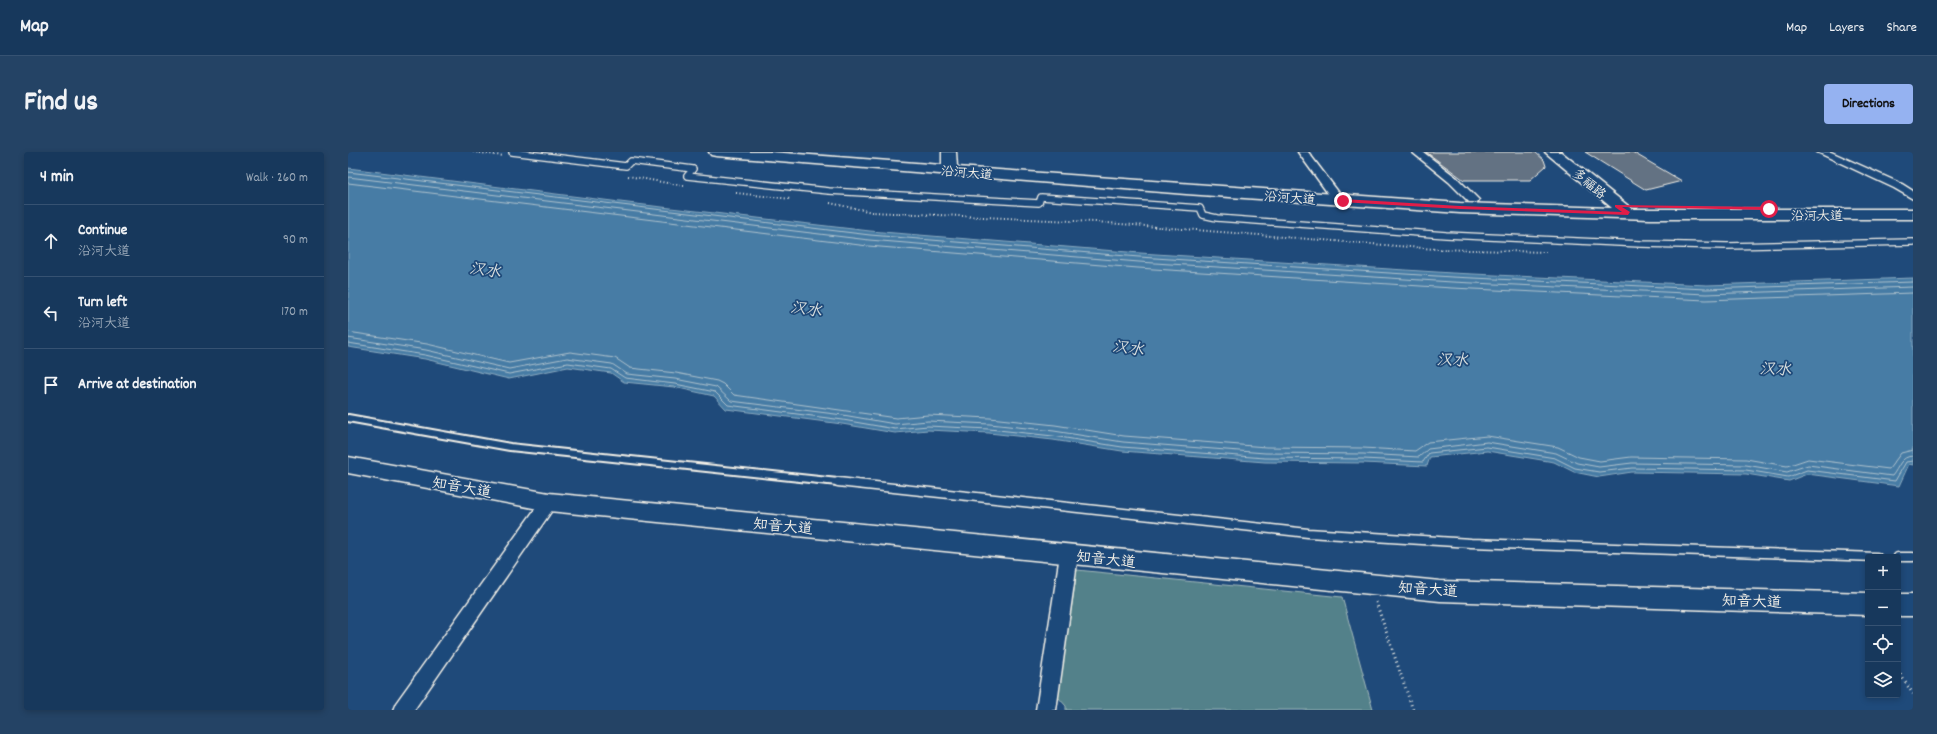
<!DOCTYPE html>
<html lang="en">
<head>
<meta charset="utf-8">
<style>
	body { margin:0; font-family:Dekko,"LXGW WenKai TC",sans-serif; background:#244365; color:#f1f3f6 }
	.controls { position:absolute; right:12px; bottom:12px; display:grid; overflow:hidden; border-radius:4px; box-shadow:0 2px 6px #0003 }
	.controls button { width:36px; height:36px; display:grid; place-items:center; padding:0; border:0; border-bottom:1px solid #365272; background:#17385c; color:#f1f3f6; font:20px sans-serif }
	.stop { position:absolute; width:12px; height:12px; margin:-9px; border:3px solid #e11d48; border-radius:50%; background:#fff }
	.stop.end { background:#e11d48; border-color:#fff; box-shadow:0 1px 4px #0008 }
	.list { margin:0; padding:0; list-style:none }
	h2 { display:flex; justify-content:space-between; align-items:center; height:52px; margin:0; padding:0 16px; font-size:17px }
	h2 small { font-size:13px; font-weight:400; color:#9eacbb }
	.list li { display:grid; grid-template-columns:26px 1fr auto; gap:12px; align-items:center; box-sizing:border-box; height:72px; padding:0 16px; border-top:1px solid #365272 }
	.list b { display:block; font-size:15px; white-space:nowrap }
	.list p { margin:0; font-size:13px; white-space:nowrap; color:#9eacbb }
	.list em { font-size:13px; font-style:normal; color:#9eacbb }
	.icon { flex:none; width:22px; height:22px; fill:none; stroke:currentColor; stroke-width:2; stroke-linecap:round; stroke-linejoin:round }
	.map { position:relative; flex:none; width:1565px; height:558px; overflow:hidden; border-radius:4px }
	header { display:flex; align-items:center; gap:24px; box-sizing:border-box; height:56px; padding:0 20px; background:#17385c; border-bottom:1px solid #365272 }
	header strong { font-size:19px }
	nav { display:flex; gap:22px; margin-inline-start:auto; font-size:14px }
	.intro { display:flex; align-items:center; justify-content:space-between; box-sizing:border-box; height:96px; padding:0 24px }
	h1 { margin:0; font-size:28px }
	.button { padding:10px 18px; border-radius:4px; background:#95b2f1; color:#111; font-size:14px; font-weight:700 }
	main { display:flex; gap:24px; padding:0 24px }
	aside { flex:1; background:#17385c; border-radius:4px; box-shadow:0 2px 6px #0003 }
	.map>svg:first-child { display:block }
	.green { fill:#52818a; stroke:#a3b9b9 }
	.water { fill:#477ca5; stroke:#8cabc0 }
	.lines { fill:none; stroke-linecap:round; stroke-linejoin:round }
	.shore { stroke:#afc2cd; stroke-width:1 }
	.building { fill:#637283; stroke:#f4f1e8 }
	.service-far2-casing { stroke:#f4f1e8; stroke-width:8 }
	.service-far1-casing { stroke:#f4f1e8; stroke-width:10 }
	.service-casing { stroke:#f4f1e8; stroke-width:11 }
	.minor-casing { stroke:#f4f1e8; stroke-width:3 }
	.secondary-casing { stroke:#f4f1e8; stroke-width:3 }
	.path-far1 { stroke:#f4f1e8; stroke-width:2; stroke-dasharray:1 2.5; stroke-linecap:butt }
	.path { stroke:#f4f1e8; stroke-width:3; stroke-dasharray:1 3.5; stroke-linecap:butt }
	.service-far2 { stroke:#1f4a7a; stroke-width:5.5 }
	.service-far1 { stroke:#1f4a7a; stroke-width:6 }
	.service { stroke:#1f4a7a; stroke-width:8 }
	.minor { fill:#1f4a7a; fill-rule:evenodd }
	.secondary { fill:#1f4a7a; fill-rule:evenodd }
	.route { fill:#e11d48 }
	.labels { text-anchor:middle; stroke-width:3.5; stroke-linejoin:round; paint-order:stroke }
	.far-street-label { font-size:13px; fill:#f4f1e8; stroke:#1f4a7a }
	.street-label { font-size:15px; fill:#f4f1e8; stroke:#1f4a7a }
	.water-label { font-size:16px; font-style:italic; fill:#dadfde; stroke:#1f4a7a }
</style>
</head>
<body>
<header>
<strong>Map</strong>
<nav><a>Map</a><a>Layers</a><a>Share</a></nav>
</header>
<div class="intro"><h1>Find us</h1><a class="button">Directions</a></div>
<main>
<aside>
<h2>4 min<small>Walk · 260 m</small></h2>
<ul class="list">
<li><svg class="icon" aria-label="ahead" viewBox="0 0 24 24"><path d="M12 20V5M6 11l6-6 6 6"/></svg><div><b>Continue</b><p>沿河大道</p></div><em>90 m</em></li>
<li><svg class="icon" aria-label="left" viewBox="0 0 24 24"><path d="M17 20v-9H6M10 6l-5 5 5 5"/></svg><div><b>Turn left</b><p>沿河大道</p></div><em>170 m</em></li>
<li><svg class="icon" aria-label="arrive" viewBox="0 0 24 24"><path d="M6 21V4h12l-3 4 3 4H6"/></svg><div><b>Arrive at destination</b></div></li>
</ul>
</aside>
<div class="map">
<svg width="1565" height="558" viewBox="0 0 1565 558">
	<rect width="100%" height="100%" fill="#1f4a7a"/>
	<filter id="ink" filterUnits="userSpaceOnUse"><feTurbulence type="fractalNoise" baseFrequency=".025" numOctaves="2"/><feDisplacementMap in="SourceGraphic" scale="8" xChannelSelector="R" yChannelSelector="G"/><feConvolveMatrix kernelMatrix="1 2 1 2 8 2 1 2 1" color-interpolation-filters="sRGB"/></filter>
	<g filter="url(#ink)">
		<!-- green -->
		<path class="green" d="M729,418L994,445L1025,558H718V554L710,545Z"/>
		<!-- water -->
		<path class="water" d="M0,16L288,52L522,79L792,101L1104,121L1359,133L1565,126V313L1561,312L1551,334L1459,322L1441,329L1398,322L1284,320L1251,325L1226,320L1206,310L1139,299L1082,305L1079,314L1015,311L917,310L774,299L705,288L641,281L580,278L547,281L494,272L378,257L366,244L326,235L276,230L263,221L220,215L161,227L77,207L0,195Z"/>
		<g class="lines">
			<!-- shore -->
			<g class="shore">
				<path d="M0,20L522,83L791,105L1104,125L1358,137L1565,130"/>
				<path d="M0,25L521,88L791,110L1104,130L1358,142L1565,135"/>
				<path d="M0,31L520,94L790,116L1104,136L1358,148L1565,141"/>
				<path d="M0,180L79,192L161,211L222,200L267,206L282,216L328,221L369,229L375,232L386,243L548,266L580,263L642,266L707,273L776,284L918,295L1015,296L1067,299L1080,290L1139,284L1210,295L1231,305L1252,309L1283,305L1398,307L1439,314L1460,307L1541,317L1553,301L1565,298"/>
				<path d="M0,186L78,198L161,217L219,206L264,212L279,222L327,227L368,235L383,249L495,263L547,272L580,269L642,272L706,279L775,290L917,301L1015,302L1071,305L1080,297L1139,290L1208,301L1229,311L1251,315L1284,311L1398,313L1439,320L1460,313L1544,324C1551,316 1552,304 1565,304"/>
				<path d="M0,191L77,203L161,222L220,211L263,217L277,226L327,232L367,240L380,253L495,268L547,277L580,274L641,277L705,284L774,295L917,306L1015,307L1075,310L1081,301L1139,295L1207,306L1227,316L1251,320L1284,316L1398,318L1440,325L1459,318L1547,329L1558,310L1565,309"/>
			</g>
		</g>
		<!-- building -->
		<g class="building">
			<path d="M1078,0H1187L1196,8L1198,14L1182,28H1116Z"/>
			<path d="M1237,0H1284L1334,29L1298,38Z"/>
		</g>
		<g class="lines">
			<!-- service-far2 casing -->
			<g class="service-far2-casing">
				<path id="service-far2" d="M164,0L278,14L283,9L345,17L339,24L481,39L691,51L693,45L852,56L855,63L869,66L1098,83L1293,92L1379,94L1565,90"/>
			</g>
			<!-- service-far1 casing -->
			<g class="service-far1-casing">
				<path id="service-far1" d="M0,266L162,295L499,331"/>
			</g>
			<!-- service casing -->
			<g class="service-casing">
				<g id="service">
					<path d="M490,330L960,381L1123,391L1529,405"/>
					<path d="M1550,405H1565"/>
				</g>
			</g>
			<!-- minor casing -->
			<g class="minor-casing">
				<g id="minor">
					<path d="M950,0H960L991,41L989,43H981Z"/>
					<path d="M1064,0H1075L1109,26L1131,48L1129,50H1121L1101,30Z"/>
					<path d="M1469,0H1483L1554,32L1565,39V47L1546,36Z"/>
					<path d="M201,344L207,346L209,350L207,354L66,558H45L48,551L195,346Z"/>
					<path d="M721,396L727,398L730,403L708,558H688L712,403L715,398Z"/>
				</g>
			</g>
			<!-- secondary casing -->
			<g class="secondary-casing">
				<g id="secondary">
					<path d="M361,0H423L594,13V0H608L609,15L1112,51L1264,56L1197,0H1213L1284,57H1565V67H1302L1112,61L838,42L368,4L363,3Z"/>
					<path d="M0,305L201,341L1092,429L1520,441V463L1092,449L201,359L0,321Z"/>
					<rect x="1550" y="442" width="15" height="22"/>
				</g>
			</g>
			<!-- path-far1 -->
			<g class="path-far1">
				<path d="M125,0L156,4"/>
				<path d="M280,24L336,34"/>
				<path d="M388,41L443,47"/>
				<path d="M482,51L524,60L747,70L1087,97L1198,100"/>
			</g>
			<!-- path -->
			<g class="path">
				<path d="M1028,450L1065,558"/>
				<path d="M1550,519L1565,542"/>
			</g>
			<!-- service-far2 -->
			<use href="#service-far2" class="service-far2"/>
			<!-- service-far1 -->
			<use href="#service-far1" class="service-far1"/>
			<!-- service -->
			<use href="#service" class="service"/>
			<!-- minor -->
			<use href="#minor" class="minor"/>
			<!-- secondary -->
			<use href="#secondary" class="secondary"/>
		</g>
	</g>
	<!-- route -->
	<path class="route" d="M995,47L1112,54L1274,60L1267,55V53L1421,55L1424,57L1421,58L1274,55L1282,60L1280,63L1112,57L993,50Z"/>
	<g class="labels">
		<!-- far-street labels -->
		<g class="far-street-label">
			<text transform="translate(619 20) rotate(5)" y="5">沿河大道</text>
			<text transform="translate(1242 31) rotate(40)" y="5">多福路</text>
			<text transform="translate(942 45) rotate(4)" y="5">沿河大道</text>
			<text x="1469" y="68">沿河大道</text>
		</g>
		<!-- street labels -->
		<g class="street-label">
			<text transform="translate(114 335) rotate(10)" y="5">知音大道</text>
			<text transform="translate(435 374) rotate(5)" y="5">知音大道</text>
			<text transform="translate(758 407) rotate(6)" y="5">知音大道</text>
			<text transform="translate(1080 437) rotate(4)" y="5">知音大道</text>
			<text transform="translate(1404 449) rotate(2)" y="5">知音大道</text>
		</g>
		<!-- water labels -->
		<g class="water-label">
			<text transform="translate(137 117) rotate(7)" y="6">汉水</text>
			<text transform="translate(458 156) rotate(7)" y="6">汉水</text>
			<text transform="translate(780 195) rotate(7)" y="6">汉水</text>
			<text transform="translate(1104 207) rotate(1)" y="6">汉水</text>
			<text transform="translate(1427 216) rotate(1)" y="6">汉水</text>
		</g>
	</g>
</svg>
<div class="controls">
<button>+</button>
<button>−</button>
<button><svg class="icon" aria-label="locate" viewBox="0 0 24 24"><circle cx="12" cy="12" r="6"/><path d="M12 2v4M12 18v4M2 12h4M18 12h4"/></svg></button>
<button><svg class="icon" aria-label="layers" viewBox="0 0 24 24"><path d="M12 4l9 5-9 5-9-5zM3 14l9 5 9-5"/></svg></button>
</div>
<div class="stop" style="left:1421px;top:57px"></div>
<div class="stop end" style="left:995px;top:49px"></div>
</div>
</main>
</body>
</html>
